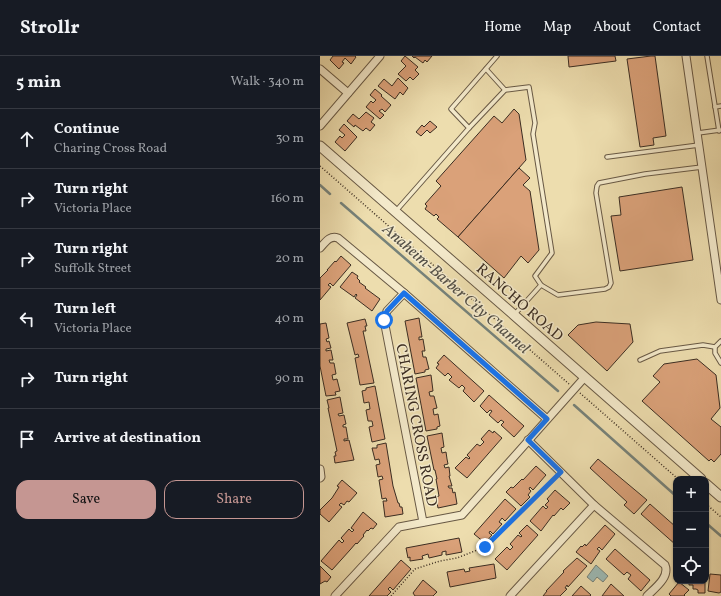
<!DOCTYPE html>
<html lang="en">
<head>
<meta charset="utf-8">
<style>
	body { margin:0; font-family:Vollkorn,serif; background:#242831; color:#f1f3f6 }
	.controls { position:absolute; right:12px; bottom:12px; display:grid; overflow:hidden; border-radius:8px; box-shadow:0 1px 3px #0004 }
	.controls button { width:36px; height:36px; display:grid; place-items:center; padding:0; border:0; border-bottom:1px solid #363941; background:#171b24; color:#f1f3f6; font:20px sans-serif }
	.stop { position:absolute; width:12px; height:12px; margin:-9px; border:3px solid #1a73e8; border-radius:50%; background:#fff }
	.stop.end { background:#1a73e8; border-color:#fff; box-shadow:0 1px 4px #0008 }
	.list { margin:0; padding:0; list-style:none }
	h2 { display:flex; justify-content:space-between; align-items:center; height:52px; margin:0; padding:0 16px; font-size:17px }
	h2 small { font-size:13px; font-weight:400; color:#9ea1a6 }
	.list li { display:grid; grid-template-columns:26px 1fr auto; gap:12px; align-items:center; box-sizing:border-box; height:60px; padding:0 16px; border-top:1px solid #363941 }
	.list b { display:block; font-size:15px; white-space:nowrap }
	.list p { margin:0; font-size:13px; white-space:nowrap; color:#9ea1a6 }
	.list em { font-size:13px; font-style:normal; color:#9ea1a6 }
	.actions { display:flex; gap:8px; padding:12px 16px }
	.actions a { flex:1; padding:9px 0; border:1px solid #c59692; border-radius:12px; text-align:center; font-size:14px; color:#c59692 }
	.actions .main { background:#c59692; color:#111 }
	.icon { flex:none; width:22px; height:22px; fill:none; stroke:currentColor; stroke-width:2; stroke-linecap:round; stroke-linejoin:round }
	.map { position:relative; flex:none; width:401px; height:540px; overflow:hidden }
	header { display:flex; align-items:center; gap:24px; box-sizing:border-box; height:56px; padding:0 20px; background:#171b24; border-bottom:1px solid #363941 }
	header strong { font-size:19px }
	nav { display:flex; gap:22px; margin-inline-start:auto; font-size:14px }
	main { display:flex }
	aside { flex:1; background:#171b24 }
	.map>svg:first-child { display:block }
	.water { fill:#9dbab5; stroke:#76827a }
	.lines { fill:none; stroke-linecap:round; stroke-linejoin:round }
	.stream { stroke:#76827a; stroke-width:2.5 }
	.building { fill:#daa179; stroke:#3b2d22 }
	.service-casing { stroke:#685945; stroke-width:5.5 }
	.minor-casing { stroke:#685945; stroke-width:9 }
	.tertiary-casing { stroke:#685945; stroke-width:11 }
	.path { stroke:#3b2d22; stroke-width:1.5; stroke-dasharray:1 2; stroke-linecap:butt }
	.service { stroke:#f3e9ca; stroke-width:3.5 }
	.minor { stroke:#f3e9ca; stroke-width:7 }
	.tertiary { stroke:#f3e9ca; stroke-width:9 }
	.route { stroke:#1a73e8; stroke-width:5 }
	.labels { text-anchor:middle; stroke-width:3; stroke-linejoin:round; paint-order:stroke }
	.street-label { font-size:15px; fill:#3b2d22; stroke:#f3e9ca }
	.water-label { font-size:16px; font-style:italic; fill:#545047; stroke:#f3e9ca }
</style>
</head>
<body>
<header>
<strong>Strollr</strong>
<nav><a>Home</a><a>Map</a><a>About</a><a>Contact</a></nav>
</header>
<main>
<aside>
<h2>5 min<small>Walk · 340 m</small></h2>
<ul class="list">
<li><svg class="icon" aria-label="ahead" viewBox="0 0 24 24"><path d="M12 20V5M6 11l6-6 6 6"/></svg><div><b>Continue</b><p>Charing Cross Road</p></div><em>30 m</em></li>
<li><svg class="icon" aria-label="right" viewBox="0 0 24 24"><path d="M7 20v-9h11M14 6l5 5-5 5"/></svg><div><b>Turn right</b><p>Victoria Place</p></div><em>160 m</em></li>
<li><svg class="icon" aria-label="right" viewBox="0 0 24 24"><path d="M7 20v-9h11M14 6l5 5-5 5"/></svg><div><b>Turn right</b><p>Suffolk Street</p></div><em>20 m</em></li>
<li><svg class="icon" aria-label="left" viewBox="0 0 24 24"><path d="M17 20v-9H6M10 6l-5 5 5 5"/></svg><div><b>Turn left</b><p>Victoria Place</p></div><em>40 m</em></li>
<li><svg class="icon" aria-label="right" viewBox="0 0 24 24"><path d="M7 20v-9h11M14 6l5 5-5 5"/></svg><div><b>Turn right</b></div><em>90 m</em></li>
<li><svg class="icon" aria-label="arrive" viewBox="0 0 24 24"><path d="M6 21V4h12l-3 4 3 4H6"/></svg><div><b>Arrive at destination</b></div></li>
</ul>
<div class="actions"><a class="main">Save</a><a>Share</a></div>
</aside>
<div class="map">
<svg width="401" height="540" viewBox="0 0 401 540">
	<rect width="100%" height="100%" fill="#edddae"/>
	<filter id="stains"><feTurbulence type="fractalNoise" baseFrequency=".005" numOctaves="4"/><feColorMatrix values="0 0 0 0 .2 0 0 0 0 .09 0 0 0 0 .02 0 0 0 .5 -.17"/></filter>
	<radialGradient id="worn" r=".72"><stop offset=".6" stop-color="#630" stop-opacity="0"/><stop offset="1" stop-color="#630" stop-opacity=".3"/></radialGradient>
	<!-- water -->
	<path class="water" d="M276,509L288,520L283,526L277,521L273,526L267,521Z"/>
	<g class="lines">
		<!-- stream -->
		<g class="stream">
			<path d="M0,129L10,138"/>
			<path d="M21,147L238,335"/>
			<path d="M254,349L356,440"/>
			<path d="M386,467L401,480"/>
		</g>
	</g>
	<!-- building -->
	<g class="building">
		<path d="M13,0H35L36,1L31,8L25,2L22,6L24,7L19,13L10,4Z"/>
		<path d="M85,0L98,11L95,14L99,18L93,24L90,21L86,25L78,18L86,10L81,5Z"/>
		<path d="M92,0H112L107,6L105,4L103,7L95,1L94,2Z"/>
		<path d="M248,0H295L296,5L249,11Z"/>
		<path d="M331,0H335L346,80L333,82L334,89L320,91L307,3Z"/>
		<path d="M78,22L88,32L83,39L80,36L75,43L58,30L64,23L72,30Z"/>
		<path d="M55,33L62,39L61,40L71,49L65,56L62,53L59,55L64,59L60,63L46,51L51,45L53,47L56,44L50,39Z"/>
		<path d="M194,53L199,58L206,104L138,181L117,163L119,161L116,158L114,160L105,153L107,150L105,148L121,130L116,125L174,60L182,67Z"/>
		<path d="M46,56L54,62L51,66L55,69L50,75L46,72L43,75L35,69L34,71L27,65L33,58L39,63Z"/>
		<path d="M110,65L117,71L110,77L107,74L101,80L96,76L102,69L104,71Z"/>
		<path d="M24,68L37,81L25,95L15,86L20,80L22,82L25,79L19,74Z"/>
		<path d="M199,112L210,122L203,129L210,135L219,194L208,207L201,200L184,222L138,181Z"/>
		<path d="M362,131L373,204L300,215L291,160L301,159L299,141Z"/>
		<path d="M21,200L31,209L13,230L10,227L8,229L11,231L0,244V222L8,214H7L15,205L16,206Z"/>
		<path d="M32,216L38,220L37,222L40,225L39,226L46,231L45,232L60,243L52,255L35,242L37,239L36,238L34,241L20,231Z"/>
		<path d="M99,262L102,281H99V284L103,283L105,295H102L103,301H106L109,313L105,314V316L95,318L85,265Z"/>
		<path d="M45,263L47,270H45L46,275H43L54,327L40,329L35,302L39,301L38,298L35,299L27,267Z"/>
		<path d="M276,266L310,268L313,286L287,315L248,279L258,269Z"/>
		<path d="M6,267L9,282L6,283L7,286L9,285L11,292L6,293V295L11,294L13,304H9L10,307H14L16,318L12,319L13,324L17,323L20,335L15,336L16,339L6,340L0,310V268Z"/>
		<path d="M124,299L164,335L154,346L143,335L145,332L142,329L139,332L129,324L132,321L128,317L125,320L116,312L119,308L117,307Z"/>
		<path d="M377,303L396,319L400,352L391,363L401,371V398L394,406L391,403L389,405L322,345L340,326L333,320L344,308Z"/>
		<path d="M111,319L113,335L109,336L110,340H114L117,352L113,353L114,359L118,358L120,370L117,371V373L106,375L96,322Z"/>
		<path d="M55,330L65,383L52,386L49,371L53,370L52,365H48L46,354L50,353L49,346L44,347L42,335L46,334V332Z"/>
		<path d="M169,339L204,370L194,381L181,369L184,366L181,364L178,367L169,359L172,355L170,354L167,357L160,350Z"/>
		<path d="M20,341L23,357L18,358L19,360L24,359L26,368L23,369V371H26L28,383H24V385L29,384L34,404L15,407L14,400H16L15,396L17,395L8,352H9L7,344Z"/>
		<path d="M169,374L173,377L174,375L182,382L147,422L135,412L146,401L149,403L150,402L147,399L157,388L160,390L164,386L161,383Z"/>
		<path d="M122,377L124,391L121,392L122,397L126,396L127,403L128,408L124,409L125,412L129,411L130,420H129L132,430H128L129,432H132L133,437L135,436L137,448L118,452L116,441L119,440L116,423H117L115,414H114L107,380Z"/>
		<path d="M66,387L73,430L78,447H79L80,451H82L83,458L65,461L63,445H67L66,442L62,443L59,424L63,423L62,420L58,421L56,409L60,408L59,403L55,404L52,392H57V389Z"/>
		<path d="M278,403L327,444L314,458L304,449L307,446L270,412Z"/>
		<path d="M216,410L226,419L213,434L210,431L209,433L211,435L208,439L210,441L201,450L186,436L191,431L193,432L202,423L203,424Z"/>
		<path d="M22,424L37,437L29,446L27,445L24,449L21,447L19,449L22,451L9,466L0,458V454L12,442L19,431L17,430Z"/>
		<path d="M235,434L250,447L243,454L241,452L234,460L233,459L221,475L210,465L223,450L226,453L228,451L225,449L229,445L227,443Z"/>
		<path d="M185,443L196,453L185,465L182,462L179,466L182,468L173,478L170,475L169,477L172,479L165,487L154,478Z"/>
		<path d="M330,448L356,471V489L321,458Z"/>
		<path d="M43,456L57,468L53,473L51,472L48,475L47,474L43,479L44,480L37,488L36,487L30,494L12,514L1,505L19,484L22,487L24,485L21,482L29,473L32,476L34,474L31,472Z"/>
		<path d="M207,469L218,479L187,514L175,503L187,491L190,494L193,491L190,488L198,479L201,481L202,480L199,477Z"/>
		<path d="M285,469L295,478L282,494L279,491L277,493L280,495L271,508L256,496L261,490L262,491L265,488L266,490Z"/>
		<path d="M139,482L142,496L126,499V495L122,496V499L109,502L108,498L102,500L103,503L90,505V501L88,502L86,492Z"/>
		<path d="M295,493L330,524L321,535L308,523L311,519L307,516L304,519L286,503Z"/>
		<path d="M257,502L267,510L248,531L247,529L245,532L247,533L240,540H223L227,535H226L244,516L243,515Z"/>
		<path d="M81,504L91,513L73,534L70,531L68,533L71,536L67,540H49Z"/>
		<path d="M174,508L176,522L130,531L127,516L144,513L145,516L150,515L149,512Z"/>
		<path d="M0,510L11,521L7,526L5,525L0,528Z"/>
		<path d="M390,518L401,519V536L399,537L388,535Z"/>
		<path d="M103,524L117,536L113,540H95L93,537Z"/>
		<path d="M369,525H385V537H378V534L376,533H373V529H369Z"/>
		<path d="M359,526L369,534L364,539L365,540H351L349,538Z"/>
		<path d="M291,528L304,540H282Z"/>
		<path d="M261,530L271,539L270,540H252Z"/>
	</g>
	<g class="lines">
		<!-- service casing -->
		<g class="service-casing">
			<g id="service">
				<path d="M387,0L399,75"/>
				<path d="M166,13L185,34"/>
				<path d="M395,51L401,50"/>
				<path d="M149,72L185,34L209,31L215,67L213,78L232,197L215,220L221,229L194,259"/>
				<path d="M378,77L400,74"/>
				<path d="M287,101L379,89"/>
				<path d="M76,155L149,72L131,53L177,0"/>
				<path d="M221,229L238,239L285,233L289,231L291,227L276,137L277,130L279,127L325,118L382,111"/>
				<path d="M401,285L395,291V297L401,307"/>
				<path d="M320,304L340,295L383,289L395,291"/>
			</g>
		</g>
		<!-- minor casing -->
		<g class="minor-casing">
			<g id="minor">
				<path d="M366,0L401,244"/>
				<path d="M0,13L28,37"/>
				<path d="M0,70L60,0"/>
				<path d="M0,192C5,187 9,179 18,182L84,237L227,363"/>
				<path d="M84,237L67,255L64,264L103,466"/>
				<path d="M208,384L274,449L345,509C350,521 335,532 327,540"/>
				<path d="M0,413L1,421L0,422"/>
				<path d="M15,540L79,471L142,459L265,321"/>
				<path d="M190,540L274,449"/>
			</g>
		</g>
		<!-- tertiary casing -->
		<g class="tertiary-casing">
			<g id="tertiary">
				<path d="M0,90L194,259L381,423"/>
				<path d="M386,428L401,441"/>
			</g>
		</g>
		<!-- path -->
		<g class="path">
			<path d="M0,110L249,328"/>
			<path d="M260,337L358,423"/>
			<path d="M386,448L401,461"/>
			<path d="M71,540L95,513L120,505L137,502L165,491L236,421"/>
		</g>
		<!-- service -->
		<use href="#service" class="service"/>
		<!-- minor -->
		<use href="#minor" class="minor"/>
		<!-- tertiary -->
		<use href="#tertiary" class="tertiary"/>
	</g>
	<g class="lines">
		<!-- route -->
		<path class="route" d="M64,264L67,255L84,237L227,363L208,384L241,416L165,491"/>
	</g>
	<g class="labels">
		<!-- street labels -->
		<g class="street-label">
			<text transform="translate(200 246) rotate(41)" y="5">RANCHO ROAD</text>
			<text transform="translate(97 369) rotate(79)" y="5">CHARING CROSS ROAD</text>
		</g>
		<!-- water labels -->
		<g class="water-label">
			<text transform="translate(137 232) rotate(41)" y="6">Anaheim-Barber City Channel</text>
		</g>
	</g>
	<rect width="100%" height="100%" filter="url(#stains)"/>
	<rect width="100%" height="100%" fill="url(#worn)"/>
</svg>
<div class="controls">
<button>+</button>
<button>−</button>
<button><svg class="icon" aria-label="locate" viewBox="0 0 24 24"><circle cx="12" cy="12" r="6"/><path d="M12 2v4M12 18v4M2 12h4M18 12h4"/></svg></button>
</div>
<div class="stop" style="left:64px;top:264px"></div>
<div class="stop end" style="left:165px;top:491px"></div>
</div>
</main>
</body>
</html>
